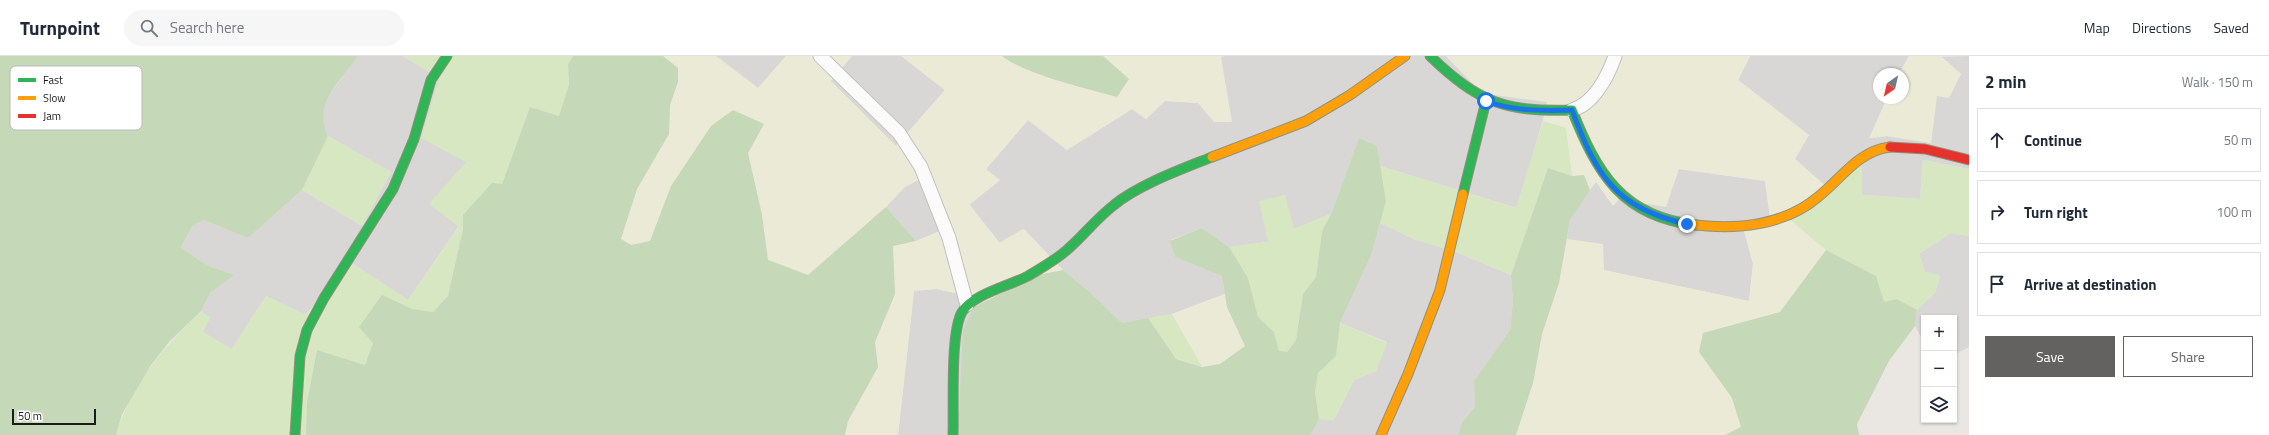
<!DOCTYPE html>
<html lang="en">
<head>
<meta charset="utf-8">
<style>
	body { margin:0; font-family:"Titillium Web",sans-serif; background:#f6f6f7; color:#1f2937 }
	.controls { position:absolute; right:12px; bottom:12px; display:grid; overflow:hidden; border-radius:0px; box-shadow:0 1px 3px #0004 }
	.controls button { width:36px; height:36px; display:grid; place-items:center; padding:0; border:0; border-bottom:1px solid #e0e1e3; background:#fff; color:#1f2937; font:20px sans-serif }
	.compass { position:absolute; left:1873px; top:12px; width:36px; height:36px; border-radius:50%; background:#fff; box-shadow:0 1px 3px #0004; rotate:214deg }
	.scale { position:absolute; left:12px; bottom:10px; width:84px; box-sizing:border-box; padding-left:4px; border:2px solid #1b1b1b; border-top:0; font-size:11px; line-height:14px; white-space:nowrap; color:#1b1b1b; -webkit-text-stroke:3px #fff; paint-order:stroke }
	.stop { position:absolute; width:12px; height:12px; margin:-9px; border:3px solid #1a73e8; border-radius:50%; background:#fff }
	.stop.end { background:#1a73e8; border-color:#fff; box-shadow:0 1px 4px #0008 }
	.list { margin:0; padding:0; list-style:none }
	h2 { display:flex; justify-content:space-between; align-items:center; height:52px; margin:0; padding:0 16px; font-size:17px }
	h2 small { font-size:13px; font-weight:400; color:#747a83 }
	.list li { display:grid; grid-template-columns:26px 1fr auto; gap:12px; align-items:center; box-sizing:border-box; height:64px; margin:0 8px 8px; padding:0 8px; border:1px solid #e0e1e3; border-radius:0px }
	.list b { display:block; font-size:15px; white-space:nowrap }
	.list em { font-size:13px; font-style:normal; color:#747a83 }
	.actions { display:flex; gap:8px; padding:12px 16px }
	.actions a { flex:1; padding:9px 0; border:1px solid #636261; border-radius:0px; text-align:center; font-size:14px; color:#636261 }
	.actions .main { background:#636261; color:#fff }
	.icon { flex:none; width:22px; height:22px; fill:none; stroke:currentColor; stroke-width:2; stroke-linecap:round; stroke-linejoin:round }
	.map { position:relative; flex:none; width:1969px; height:379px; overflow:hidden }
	header { display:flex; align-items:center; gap:24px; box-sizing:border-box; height:56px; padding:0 20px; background:#fff; border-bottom:1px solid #e0e1e3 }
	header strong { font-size:19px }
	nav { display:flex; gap:22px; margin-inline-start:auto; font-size:14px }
	.search { width:280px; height:36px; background:#f6f6f7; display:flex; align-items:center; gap:10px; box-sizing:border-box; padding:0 14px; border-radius:22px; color:#747a83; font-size:15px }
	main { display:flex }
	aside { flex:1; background:#fff }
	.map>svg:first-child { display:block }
	.residential { fill:#d9d7d5 }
	.farmland { fill:#ebead6 }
	.grass { fill:#d7e7c1 }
	.forest { fill:#c5d8b8 }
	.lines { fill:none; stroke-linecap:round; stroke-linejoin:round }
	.street-casing { stroke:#c2c1bf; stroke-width:15 }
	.fast-casing { stroke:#91927c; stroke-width:11 }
	.slow-casing { stroke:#91927c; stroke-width:11 }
	.jam-casing { stroke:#91927c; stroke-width:11 }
	.street { stroke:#fcfbfb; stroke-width:13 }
	.fast { stroke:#30b455; stroke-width:9 }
	.slow { stroke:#ff9f0a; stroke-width:9 }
	.jam { stroke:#e5322d; stroke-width:9 }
	.route { stroke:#1a73e8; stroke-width:5 }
	.key { fill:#fff; stroke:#bbb; stroke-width:1 }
	.key-label { font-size:11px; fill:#1b1b1b }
</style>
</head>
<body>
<header>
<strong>Turnpoint</strong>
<div class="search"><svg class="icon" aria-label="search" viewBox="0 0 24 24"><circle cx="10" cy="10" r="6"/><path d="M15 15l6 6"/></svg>Search here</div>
<nav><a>Map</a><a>Directions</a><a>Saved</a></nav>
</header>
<main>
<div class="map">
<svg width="1969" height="379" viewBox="0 0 1969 379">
	<rect width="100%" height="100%" fill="#eae7e3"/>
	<!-- residential -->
	<g class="residential">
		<path d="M358,0H403L439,22L466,106L459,170L408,244L353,208L305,259L266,240L232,293L202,276L210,262L201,255L211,236L233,219L206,209L181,191L193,169L204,164L248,182L302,134L362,170L391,116L328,80L322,67L324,45Z"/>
		<path d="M716,0H786L758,32Z"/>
		<path d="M852,0H901L945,34L896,90L830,25Z"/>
		<path d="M1224,0H1446L1476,31L1548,46L1517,152L1380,110L1377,90L1359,82L1331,158L1294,173L1284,139L1268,186L1229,191L1202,172L1171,184L1175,201L1222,220L1225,238L1172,258L1122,267L1092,238L1063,214L1024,173L1000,187L969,148L999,125L986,113L1028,64L1067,94L1132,53L1146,63L1165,45L1199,47L1214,66L1220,1Z"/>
		<path d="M1750,0H1909L1899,18H1879V42H1887L1870,82L1887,80L1931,87L1940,1L1969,0V113L1923,104L1920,143L1862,139V106L1829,133L1795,103L1809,79L1738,24Z"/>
		<path d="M1679,113L1765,125L1771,169L1744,175L1753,208L1749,245L1603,214L1567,183L1570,164L1595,126L1625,137Z"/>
		<path d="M930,118L940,175L916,185L886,151L905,131Z"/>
		<path d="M1380,167L1414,183L1456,196L1511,219L1513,245L1510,274L1474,325L1475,351L1462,366L1458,379H1311L1319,363L1334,364L1354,324L1376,315L1387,286L1340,267L1372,197Z"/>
		<path d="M1951,177L1969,180V291L1954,299V262H1924V286L1915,270L1917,254L1935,237L1940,220L1925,216L1919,198Z"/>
		<path d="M936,233L956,237L974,251L958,379H898L914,235Z"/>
	</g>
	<!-- farmland -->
	<g class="farmland">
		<path d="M663,0H716L758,32L786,0H852L831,25L896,90L945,34L901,0H1002L1011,7L1072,29L1109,5L1103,0H1224L1221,1L1232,66H1214L1198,47L1165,45L1146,63L1132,53L1067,94L1028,64L986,113L1000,124L969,149L999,187L1023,173L1063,214L1038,219L974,251L956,237L936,233L914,235L898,379H845L848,365L878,311L876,284L895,238L893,190L916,185L940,175L930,118L904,131L886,151L808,219L768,204L762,159L748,97L764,68L711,70L671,130L650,185L631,189L621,183L637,133L669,78L670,49L678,26V12Z"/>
		<path d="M1446,0H1750L1738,24L1809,79L1795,103L1829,133L1787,161L1826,194L1780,256L1703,277L1699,296L1732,342L1741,371L1725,379H1516L1533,327L1542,278L1559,227L1567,183L1603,188L1604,214L1749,245L1753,208L1744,175L1771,169L1765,125L1679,113L1666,151L1635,146L1625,137L1613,150L1596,126L1590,134L1584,119L1572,120L1566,72L1543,65L1547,46L1486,38L1476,31Z"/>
		<path d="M1909,0H1941L1961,18L1949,42L1937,40L1931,87L1887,80L1869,82L1887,42H1903V18H1899Z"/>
		<path d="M1225,238L1227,251L1245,290L1220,308L1202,311L1172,258Z"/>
	</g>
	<!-- grass -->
	<g class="grass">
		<path d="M403,0H573L568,8L569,29L559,60L530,51L502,128L463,159V173L448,240L433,256L412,253L382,240L373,287L365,309L317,294L307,346L306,379H116C131,329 164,291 201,255L210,262L203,276L232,293L266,240L306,259L353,208L408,244L459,171L429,148L466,106L421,82L439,22Z"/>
		<path d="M1543,65L1566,72L1572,120L1548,112L1511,219L1456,196L1414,183L1380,167L1386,145L1380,110L1516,152Z"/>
		<path d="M328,80L391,116L362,170L302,134Z"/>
		<path d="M1923,104L1969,113V180L1951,177L1919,198L1925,216L1940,219L1935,237L1917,254L1897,243L1884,246L1876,220L1826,194L1787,161L1862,105V139L1920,143Z"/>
		<path d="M1285,139L1294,173L1331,158L1322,175L1316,221L1303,238L1296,284L1287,296H1279L1274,276L1258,261L1248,222L1229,191L1268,186L1259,145Z"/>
		<path d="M1172,258L1202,311L1175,302L1148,262Z"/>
		<path d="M1340,267L1387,287L1376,315L1354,324L1334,364L1319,363L1315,336L1318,317L1336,300Z"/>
	</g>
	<!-- forest -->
	<g class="forest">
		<path d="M0,0H358C340,27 312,46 328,80L302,134L248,182L204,164L193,169L181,191L206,209L234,219L211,236L201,255L170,285L151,309L122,358L116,379H0Z"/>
		<path d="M573,0H663L678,12V26L670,49L669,78L637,133L621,183L631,189L650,185L671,130L711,70L733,54L764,68L748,97L762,159L768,204L808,219L886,151L916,185L893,190L895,238L875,286L878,311L848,365L845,379H306L307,346L317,294L365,309L373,287L359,271L382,239L412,253L433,256L448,240L463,173V159L492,127L502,128L530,51L559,60L569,29L568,8Z"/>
		<path d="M1002,0H1103L1129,23L1117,41C1085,32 1027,19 1002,0Z"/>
		<path d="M1359,82L1377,90L1386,145L1372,197L1340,267L1336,300L1318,317L1315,336L1319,363L1311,379H958L963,274L974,251L1038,219L1063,214L1092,238L1122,267L1148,262L1176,303L1202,311L1220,308L1245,290L1227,251L1222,220L1175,201L1170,185L1202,172L1229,191L1248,222L1258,261L1274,276L1279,295L1287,296L1296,284L1303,238L1316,221L1322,175L1331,158Z"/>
		<path d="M1548,112L1572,120L1584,119L1590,134L1570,164L1559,227L1542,278L1533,327L1516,379H1458L1462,366L1475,351L1474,325L1510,274L1513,245L1511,219Z"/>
		<path d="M1826,194L1876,220L1884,246L1897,243L1917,254L1915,270L1889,305L1857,368L1859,379H1725L1741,371L1732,342L1699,296L1703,277L1780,256Z"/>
	</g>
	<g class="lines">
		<!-- street casing -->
		<g class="street-casing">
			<g id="street">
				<path d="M820,0L899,77L921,111L949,182L967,249"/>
				<path d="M1572,54C1594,48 1608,20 1615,0"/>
			</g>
		</g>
		<!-- fast casing -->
		<g class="fast-casing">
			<g id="fast">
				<path d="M1430,0C1479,47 1505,56 1572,54C1597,117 1622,161 1696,169"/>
				<path d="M1463,138L1486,45"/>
				<path d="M295,379L300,300L307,274L324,242L393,133L414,83L431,24L447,0"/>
				<path d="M953,379C954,351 950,277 962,256C973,238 1009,230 1028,220C1041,212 1056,204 1068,193C1084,179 1097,162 1114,149C1138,129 1182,113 1212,101"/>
			</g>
		</g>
		<!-- slow casing -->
		<g class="slow-casing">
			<g id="slow">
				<path d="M1212,101L1306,65L1350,39L1405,0"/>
				<path d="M1696,169C1738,174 1785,169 1818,141C1842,122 1858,95 1890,91"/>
				<path d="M1381,379L1408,318L1440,234L1463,138"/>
			</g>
		</g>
		<!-- jam casing -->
		<g class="jam-casing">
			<path id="jam" d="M1890,91L1925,93L1969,104"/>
		</g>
		<!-- street -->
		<use href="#street" class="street"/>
		<!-- fast -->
		<use href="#fast" class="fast"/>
		<!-- slow -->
		<use href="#slow" class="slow"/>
		<!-- jam -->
		<use href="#jam" class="jam"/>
	</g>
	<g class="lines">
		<!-- route -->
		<path class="route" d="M1486,45C1512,55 1544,55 1572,54C1596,119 1616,153 1687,168"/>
	</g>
	<!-- legend -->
	<rect x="10" y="10" width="132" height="64" rx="6" class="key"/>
	<rect x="18" y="22" width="18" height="4" fill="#30b455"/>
	<rect x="18" y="40" width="18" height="4" fill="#ff9f0a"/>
	<rect x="18" y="58" width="18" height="4" fill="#e5322d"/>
	<g class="key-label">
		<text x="43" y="28">Fast</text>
		<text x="43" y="46">Slow</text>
		<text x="43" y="64">Jam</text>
	</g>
</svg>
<div class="controls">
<button>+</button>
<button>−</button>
<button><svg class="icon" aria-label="layers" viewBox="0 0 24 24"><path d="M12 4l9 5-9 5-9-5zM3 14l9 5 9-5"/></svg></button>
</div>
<svg class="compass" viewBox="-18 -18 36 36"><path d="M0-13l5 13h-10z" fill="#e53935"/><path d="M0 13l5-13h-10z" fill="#747a83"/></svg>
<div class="scale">50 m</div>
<div class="stop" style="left:1486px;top:45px"></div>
<div class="stop end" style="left:1687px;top:168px"></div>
</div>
<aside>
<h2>2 min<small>Walk · 150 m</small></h2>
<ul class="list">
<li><svg class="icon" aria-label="ahead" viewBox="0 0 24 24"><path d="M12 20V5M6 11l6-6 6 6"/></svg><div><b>Continue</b></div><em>50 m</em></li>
<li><svg class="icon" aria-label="right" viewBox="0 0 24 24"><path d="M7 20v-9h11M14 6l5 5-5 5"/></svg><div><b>Turn right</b></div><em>100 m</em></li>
<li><svg class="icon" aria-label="arrive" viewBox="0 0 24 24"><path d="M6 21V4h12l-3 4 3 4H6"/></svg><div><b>Arrive at destination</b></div></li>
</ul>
<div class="actions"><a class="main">Save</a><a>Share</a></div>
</aside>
</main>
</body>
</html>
